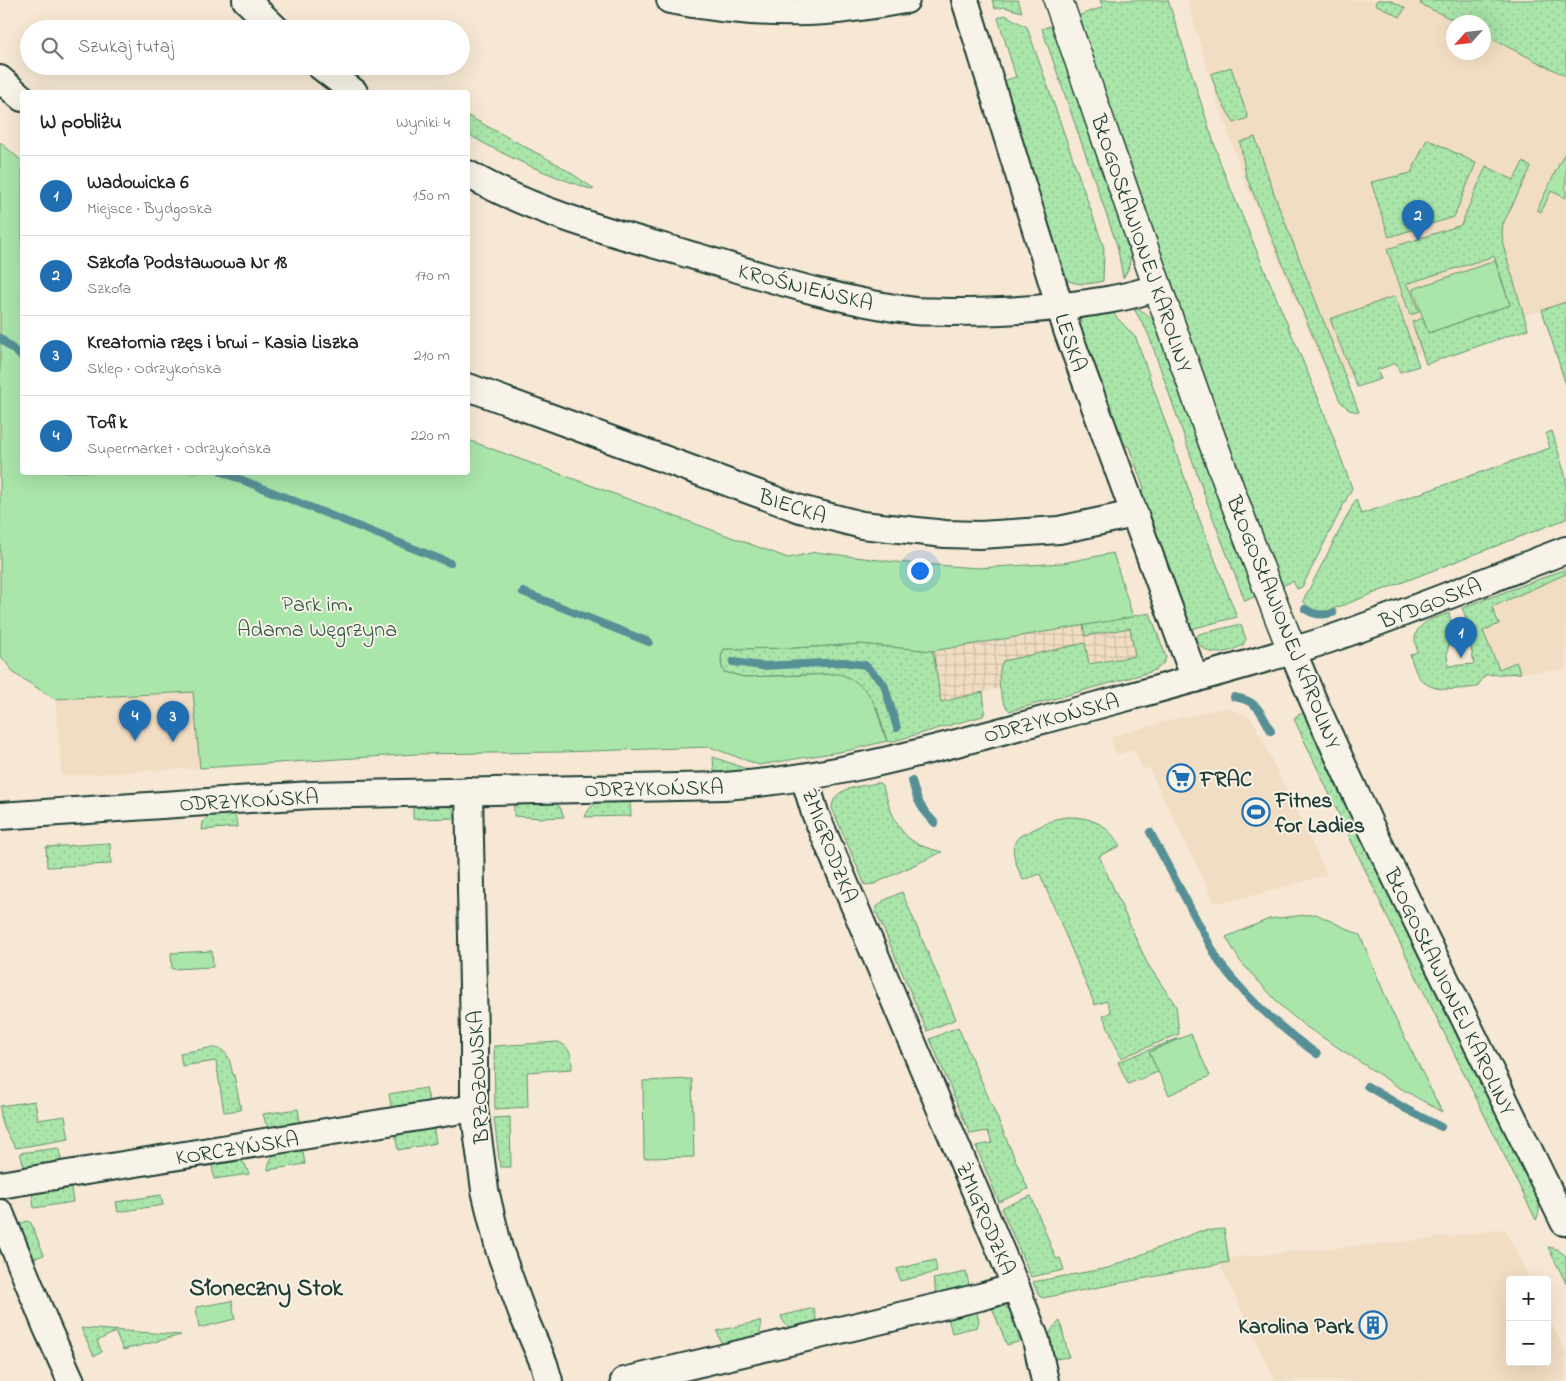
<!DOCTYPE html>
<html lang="pl">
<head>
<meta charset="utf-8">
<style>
	body { margin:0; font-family:"Indie Flower",sans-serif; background:#f2f2f2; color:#222 }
	.controls { position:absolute; right:15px; bottom:15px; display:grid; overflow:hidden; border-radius:5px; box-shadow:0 5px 20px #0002 }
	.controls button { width:45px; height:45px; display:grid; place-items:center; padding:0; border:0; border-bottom:1px solid #e0e0e0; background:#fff; color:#222; font:25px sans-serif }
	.compass { position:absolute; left:1446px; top:15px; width:45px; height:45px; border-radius:50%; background:#fff; box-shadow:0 5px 20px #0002; rotate:243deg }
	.you { position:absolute; left:919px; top:570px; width:18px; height:18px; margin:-12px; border:4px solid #fff; border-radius:50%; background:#1a73e8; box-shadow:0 0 0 8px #1a73e833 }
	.badge { display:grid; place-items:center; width:32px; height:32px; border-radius:50%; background:#1f6fb2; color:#fff; font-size:16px; font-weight:700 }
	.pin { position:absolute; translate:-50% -41px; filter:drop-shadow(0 1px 2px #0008) }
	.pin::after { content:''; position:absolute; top:26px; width:18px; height:15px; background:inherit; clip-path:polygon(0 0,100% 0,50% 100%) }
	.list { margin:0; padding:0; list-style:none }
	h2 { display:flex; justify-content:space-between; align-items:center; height:65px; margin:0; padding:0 20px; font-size:21px }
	h2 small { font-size:16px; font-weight:400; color:#767676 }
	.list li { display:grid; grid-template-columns:32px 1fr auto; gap:15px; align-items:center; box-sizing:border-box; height:80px; padding:0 20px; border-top:1px solid #e0e0e0 }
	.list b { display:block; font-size:19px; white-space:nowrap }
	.list p { margin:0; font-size:16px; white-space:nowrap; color:#767676 }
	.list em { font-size:16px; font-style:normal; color:#767676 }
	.icon { flex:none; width:28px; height:28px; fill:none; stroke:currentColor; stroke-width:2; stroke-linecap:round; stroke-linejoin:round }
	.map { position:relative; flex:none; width:1566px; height:1381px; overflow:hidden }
	.search { position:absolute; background:#fff; box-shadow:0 5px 20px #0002; left:20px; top:20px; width:450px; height:55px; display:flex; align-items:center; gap:12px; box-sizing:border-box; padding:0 18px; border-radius:28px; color:#767676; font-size:19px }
	.panel { position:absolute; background:#fff; box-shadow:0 5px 20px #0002; left:20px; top:90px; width:450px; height:385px; border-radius:5px }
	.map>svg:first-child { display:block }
	.built { fill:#f1ddc3; fill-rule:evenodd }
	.industrial { fill:url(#industrial-grid) }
	.grass { fill:url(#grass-dots); stroke:#64916f }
	.park { fill:#aae5aa; stroke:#64916f }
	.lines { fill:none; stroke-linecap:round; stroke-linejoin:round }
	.stream { stroke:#569096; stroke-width:8 }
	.minor-casing { stroke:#1f3d34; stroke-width:30 }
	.tertiary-casing { stroke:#1f3d34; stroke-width:31 }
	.minor { stroke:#f7f3e8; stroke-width:26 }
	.tertiary { stroke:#f7f3e8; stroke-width:28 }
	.labels { text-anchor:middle; stroke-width:4; stroke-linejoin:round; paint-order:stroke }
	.street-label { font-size:22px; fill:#1f3d34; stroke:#f7f3e8 }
	.park-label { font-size:22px; fill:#345646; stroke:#f7f3e8 }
	.poi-label { font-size:22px; font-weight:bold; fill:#1f3d34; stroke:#f7f3e8; text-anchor:start }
	.neighbourhood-label { font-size:24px; font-weight:bold; fill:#1f3d34; stroke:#f7f3e8 }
</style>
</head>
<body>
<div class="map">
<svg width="1566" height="1381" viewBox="0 0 1566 1381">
	<defs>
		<pattern id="industrial-grid" width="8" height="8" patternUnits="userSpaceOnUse" patternTransform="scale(1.25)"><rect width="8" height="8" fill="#f1ddc3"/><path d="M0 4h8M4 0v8" fill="none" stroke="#cebfa8"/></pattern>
		<pattern id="grass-dots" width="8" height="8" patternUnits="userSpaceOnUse" patternTransform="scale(1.25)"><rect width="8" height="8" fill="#aae5aa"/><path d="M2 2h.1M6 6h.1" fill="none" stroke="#92c593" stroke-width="1.8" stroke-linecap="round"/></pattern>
	</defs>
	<rect width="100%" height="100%" fill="#f6e8d4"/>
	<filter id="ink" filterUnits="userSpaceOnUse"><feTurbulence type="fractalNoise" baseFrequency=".02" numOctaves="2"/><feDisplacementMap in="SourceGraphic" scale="10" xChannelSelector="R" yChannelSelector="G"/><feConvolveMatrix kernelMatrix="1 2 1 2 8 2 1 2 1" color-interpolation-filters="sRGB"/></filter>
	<g filter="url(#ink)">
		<!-- built -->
		<g class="built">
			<path d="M1187,0H1566V302L1331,384L1244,179L1216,96ZM1454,22H1484V52H1454Z"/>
			<path d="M1566,572V670L1485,675L1472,607Z"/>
			<path d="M193,692L200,768L62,776L55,699Z"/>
			<path d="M1226,707L1252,718L1327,875L1244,898L1215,903L1148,767L1143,769L1134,750L1116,755L1111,737L1163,722Z"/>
			<path d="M1505,1229L1530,1280H1510V1362H1547V1315L1566,1353V1381H1275L1217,1259L1421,1240Z"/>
		</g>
		<!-- industrial -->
		<path class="industrial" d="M1133,617L1146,654L941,702L933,651Z"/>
		<!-- grass -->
		<g class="grass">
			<path d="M992,0H1018L1022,12L1004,7L995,9Z"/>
			<path d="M1100,0H1168L1222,168L1322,407L1352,488L1302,587L1297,589L1293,581L1280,587L1242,486L1078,16L1103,7Z"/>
			<path d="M1377,0H1390L1405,8L1400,17L1375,4Z"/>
			<path d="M1422,0H1566V76L1484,35V22H1458L1420,4Z"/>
			<path d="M1005,15L1027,27L1104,248L1103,281C1090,284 1079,286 1067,280L1061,261L1058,258L1003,81L1016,77L998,18Z"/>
			<path d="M1052,25L1129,244C1131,258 1131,267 1123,278L1117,245L1042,29Z"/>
			<path d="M1231,67L1248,118L1234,123L1218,95L1211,74Z"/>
			<path d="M468,116L559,165L593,188V190C549,175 507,158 468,134Z"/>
			<path d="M1255,137L1276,199L1359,412L1349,410L1340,401L1246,176L1240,142Z"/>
			<path d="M1427,139L1476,163L1454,217L1389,237L1371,182L1411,173Z"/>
			<path d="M1523,162L1531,167L1503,224L1502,232L1503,245L1528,329L1426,364L1412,322L1423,318L1428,333L1510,305L1494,256L1406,284L1411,290L1419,312L1410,315L1387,249L1461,225L1486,166L1514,180Z"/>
			<path d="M1395,296L1419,366L1400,372L1396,363L1377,370L1381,379L1357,387L1330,319Z"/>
			<path d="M1566,302V385L1542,310Z"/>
			<path d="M1134,309C1145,310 1152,317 1158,328L1256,596L1245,601L1208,505L1148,333Z"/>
			<path d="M1110,310L1136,338L1197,513L1237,617L1187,630L1139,499L1144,488L1129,447L1117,441L1078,328C1082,313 1096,313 1110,310Z"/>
			<path d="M1552,431L1566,478V519L1328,611C1315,612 1312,611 1303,601L1356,499L1361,514L1550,448L1546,436L1547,433Z"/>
			<path d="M1566,569V574L1492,607L1499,624L1483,631L1499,669L1516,662L1521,673L1485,675L1477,687C1459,689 1428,695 1417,674C1414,668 1412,661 1410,655L1417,652C1417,648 1415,643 1415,640C1415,622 1436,618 1449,613L1452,627L1447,654L1448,666L1474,664L1465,615L1462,608Z"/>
			<path d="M1150,613L1166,657C1164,665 1158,669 1150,672L1010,711C999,703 996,672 1003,661L1085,643L1089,664L1135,656L1130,628L1085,636L1083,625Z"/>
			<path d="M1237,625H1241L1246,639L1243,645C1232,651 1214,658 1202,647C1199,645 1198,640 1196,637L1199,634Z"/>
			<path d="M860,644L933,651L941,702L983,692L985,711L983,716L890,742L887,741L877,708L832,674L744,677L724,672C720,663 720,658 724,649L794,648Z"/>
			<path d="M1303,713L1538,1197C1540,1206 1540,1212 1536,1220L1393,929L1294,719L1296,716Z"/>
			<path d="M713,757L755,772L718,774L714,771Z"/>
			<path d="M877,783H880L883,787C891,810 896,834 920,845C927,848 934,850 942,852L874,884L865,885L832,808C833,786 861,787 877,783Z"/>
			<path d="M625,800L630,803L631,816L585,817C592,798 608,800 625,800Z"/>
			<path d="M552,801L560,807L564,817L542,818L514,816V802Z"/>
			<path d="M448,804L457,813L459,818L413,819V806Z"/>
			<path d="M233,813L236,818L237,827L202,830L203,822L209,815Z"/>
			<path d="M1067,817C1092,817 1107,824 1120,846L1099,856L1147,963L1176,1006L1179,1034L1121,1058L1103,1016L1111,1012L1107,1001L1095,1005L1040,874L1023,880C1018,868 1006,847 1020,836L1055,819Z"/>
			<path d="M110,843L111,864L47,867L46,847Z"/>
			<path d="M902,892L956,1019L927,1031L875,909L883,901Z"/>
			<path d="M958,1027L1028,1189L999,1202L976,1146L992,1143L988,1131L970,1134L930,1039Z"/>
			<path d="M1179,1038L1180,1040L1150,1052L1158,1072L1128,1084L1118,1062Z"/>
			<path d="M558,1042C571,1047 572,1057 572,1069L527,1072L528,1107L495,1109L494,1046Z"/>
			<path d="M209,1048C229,1047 229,1059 233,1075H234L241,1110L224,1112L216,1061L182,1066L180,1053Z"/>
			<path d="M426,1088L430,1105L395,1110L391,1106L389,1094Z"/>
			<path d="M35,1101L38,1120L65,1116L69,1139L16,1148C7,1135 0,1123 0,1106Z"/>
			<path d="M298,1109L300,1122L297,1126L272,1128L266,1124L263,1114Z"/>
			<path d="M510,1117L511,1167H500L494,1118Z"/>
			<path d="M433,1126L436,1143L398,1150L395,1132Z"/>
			<path d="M59,1148L61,1159L58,1164L25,1170L20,1153Z"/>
			<path d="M300,1148L303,1152L305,1164L268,1170C270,1149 283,1151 300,1148Z"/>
			<path d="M239,1159L245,1164L249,1174L214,1179L212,1164Z"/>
			<path d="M69,1186L71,1189L73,1202L34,1208L32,1191Z"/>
			<path d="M161,1195L163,1205L118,1212L116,1202Z"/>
			<path d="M1031,1196L1056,1259L1060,1258L1064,1270L1031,1277L1002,1210L1003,1207Z"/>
			<path d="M27,1221L31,1223L44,1255L32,1259L15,1226Z"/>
			<path d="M1224,1229L1229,1262L1043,1298L1039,1296L1033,1282L1108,1268L1200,1231Z"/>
			<path d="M1548,1247L1557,1249L1566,1256V1283Z"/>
			<path d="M935,1260L937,1272L900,1281L897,1269Z"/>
			<path d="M966,1272L970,1289L938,1294L936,1292L933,1279Z"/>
			<path d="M998,1304L1010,1309L1022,1335L1018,1342L1007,1345L991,1305Z"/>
			<path d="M814,1308L816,1319V1322C802,1327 787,1335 781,1316Z"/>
			<path d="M976,1309L979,1321L977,1327L952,1333L948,1318Z"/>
			<path d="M760,1321C762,1328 761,1333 755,1339L722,1345L717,1331Z"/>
			<path d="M1060,1321L1069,1357L1055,1359C1044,1346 1047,1331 1060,1321Z"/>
			<path d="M81,1328L181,1335L123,1350L115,1332L97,1341L102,1352L94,1356Z"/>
		</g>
		<!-- park -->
		<g class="park">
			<path d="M0,142L22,161V472H468V440L788,558L816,552L895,562L977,568L1063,563L1113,553L1133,617L933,651L860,644L794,648L724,649C720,657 720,664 724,672L744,677L839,674C857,679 872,693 877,711C881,721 882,731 887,741L850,750L759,765L710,747L562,752L416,754L200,768L193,692L55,699L15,674L0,655Z"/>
			<path d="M1566,150V198L1551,191L1541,212L1537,210Z"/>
			<path d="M1495,261L1510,305L1428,333L1413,289Z"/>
			<path d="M1316,914L1360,935L1392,1012L1442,1112L1400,1088L1305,1026L1283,1008L1240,961L1226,937L1269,919Z"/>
			<path d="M212,951L213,967L172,969L171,953Z"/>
			<path d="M1191,1034L1210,1076L1169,1095L1149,1052Z"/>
			<path d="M692,1079L694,1157L644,1158L643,1081Z"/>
			<path d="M232,1301L235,1319L199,1328L196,1307Z"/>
		</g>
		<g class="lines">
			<!-- stream -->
			<g class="stream">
				<path d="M0,338L22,357"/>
				<path d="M222,472L450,563"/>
				<path d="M523,592L649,642"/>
				<path d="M1305,609C1315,615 1322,616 1333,613"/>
				<path d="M733,662L762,666L844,662L865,665L884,684L897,728"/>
				<path d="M1234,697C1257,700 1261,712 1271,731"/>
				<path d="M912,781C917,801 921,809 935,823"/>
				<path d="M1150,832L1219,962C1247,999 1280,1028 1317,1054"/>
				<path d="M1367,1086L1406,1109L1441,1127"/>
			</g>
			<!-- minor casing -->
			<g class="minor-casing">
				<g id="minor">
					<path d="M246,0L276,29"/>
					<path d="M670,0C722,10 774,15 826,11C853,9 879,4 906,0"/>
					<path d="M965,0L1067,330L1195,679"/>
					<path d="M320,66L354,92"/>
					<path d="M0,79L22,98"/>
					<path d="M468,174C534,212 610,232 684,253C760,275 836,301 915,311C926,312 938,311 949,312C984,312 1019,311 1055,307C1089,303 1125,299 1158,287"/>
					<path d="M468,387L800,509L862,525L945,534L980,535L1059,530L1134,514"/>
					<path d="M1292,650L1313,700L1370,825L1564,1222"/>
					<path d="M469,791L474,1035V1108L485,1190L499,1249L523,1315L544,1364L549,1381"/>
					<path d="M0,816L311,795L724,786C832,779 938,748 1043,720C1138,694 1233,670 1327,640C1407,613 1487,580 1566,550"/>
					<path d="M0,1185L474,1108"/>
					<path d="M0,1213L47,1328L71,1381"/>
					<path d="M1016,1287L1036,1340L1045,1381"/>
					<path d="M624,1381L980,1297L1016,1287L815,813L804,777"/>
				</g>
			</g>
			<!-- tertiary casing -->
			<g class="tertiary-casing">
				<path id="tertiary" d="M1058,0C1134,217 1206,436 1292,650"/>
			</g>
			<!-- minor -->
			<use href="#minor" class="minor"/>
			<!-- tertiary -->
			<use href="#tertiary" class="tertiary"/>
		</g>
	</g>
	<!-- icons -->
	<defs>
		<g id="supermarket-ring" transform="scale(1.4375)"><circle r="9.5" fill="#f7f3e8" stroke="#1f6fb2" stroke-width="1.5"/><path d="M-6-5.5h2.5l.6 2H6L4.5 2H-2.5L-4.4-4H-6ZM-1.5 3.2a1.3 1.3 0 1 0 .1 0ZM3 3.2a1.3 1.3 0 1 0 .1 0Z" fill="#1f6fb2"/></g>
		<g id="stadium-ring" transform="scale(1.4375)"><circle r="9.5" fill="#f7f3e8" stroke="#1f6fb2" stroke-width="1.5"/><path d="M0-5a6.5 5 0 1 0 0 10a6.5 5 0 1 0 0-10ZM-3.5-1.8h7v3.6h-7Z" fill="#1f6fb2"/></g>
		<g id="building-ring" transform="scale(1.4375)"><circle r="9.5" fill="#f7f3e8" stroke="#1f6fb2" stroke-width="1.5"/><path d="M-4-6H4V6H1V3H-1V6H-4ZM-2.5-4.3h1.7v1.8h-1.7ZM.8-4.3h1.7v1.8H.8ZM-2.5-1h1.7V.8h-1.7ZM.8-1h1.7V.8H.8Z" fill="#1f6fb2"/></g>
	</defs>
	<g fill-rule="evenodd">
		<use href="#supermarket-ring" x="1181" y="778"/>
		<use href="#stadium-ring" x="1256" y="812"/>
		<use href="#building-ring" x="1373" y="1325"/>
	</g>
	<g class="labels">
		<!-- street labels -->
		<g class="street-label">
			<text transform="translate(1143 243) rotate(71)" y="8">BŁOGOSŁAWIONEJ KAROLINY</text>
			<text transform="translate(806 286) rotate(14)" y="8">KROŚNIEŃSKA</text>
			<text transform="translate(1072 342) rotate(71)" y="8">LESKA</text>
			<text transform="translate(793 505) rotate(18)" y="8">BIECKA</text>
			<text transform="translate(1430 602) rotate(-21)" y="8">BYDGOSKA</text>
			<text transform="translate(1285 622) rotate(68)" y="8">BŁOGOSŁAWIONEJ KAROLINY</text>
			<text transform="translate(1051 717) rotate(-15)" y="8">ODRZYKOŃSKA</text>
			<text transform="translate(654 787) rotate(-1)" y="8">ODRZYKOŃSKA</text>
			<text transform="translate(249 799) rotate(-3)" y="8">ODRZYKOŃSKA</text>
			<text transform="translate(831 845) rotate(69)" y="8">ŻMIGRODZKA</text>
			<text transform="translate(1451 991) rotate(64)" y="8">BŁOGOSŁAWIONEJ KAROLINY</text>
			<text transform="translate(477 1077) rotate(-93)" y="8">BRZOZOWSKA</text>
			<text transform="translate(237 1147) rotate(-9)" y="8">KORCZYŃSKA</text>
			<text transform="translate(987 1218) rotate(67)" y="8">ŻMIGRODZKA</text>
		</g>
		<!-- park labels -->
		<g class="park-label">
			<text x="317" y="611">Park im.<tspan x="317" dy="25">Adama Węgrzyna</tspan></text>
		</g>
		<!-- poi labels -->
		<g class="poi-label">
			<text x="1200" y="786">FRAC</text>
			<text x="1275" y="807">Fitnes<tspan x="1275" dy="25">for Ladies</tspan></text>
			<text x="1354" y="1333" text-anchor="end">Karolina Park</text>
		</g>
		<!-- neighbourhood labels -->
		<g class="neighbourhood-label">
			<text x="266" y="1295">Słoneczny Stok</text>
		</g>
	</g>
</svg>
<div class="controls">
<button>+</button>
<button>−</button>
</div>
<svg class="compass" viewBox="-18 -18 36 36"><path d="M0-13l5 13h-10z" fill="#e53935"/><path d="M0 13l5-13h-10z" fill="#767676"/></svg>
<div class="you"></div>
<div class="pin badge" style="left:1461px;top:658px">1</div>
<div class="pin badge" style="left:1418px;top:241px">2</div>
<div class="pin badge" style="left:173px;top:742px">3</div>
<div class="pin badge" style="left:135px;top:741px">4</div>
<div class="search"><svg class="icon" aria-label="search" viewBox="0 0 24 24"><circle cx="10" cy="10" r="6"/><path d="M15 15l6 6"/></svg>Szukaj tutaj</div>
<section class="panel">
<h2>W pobliżu<small>Wyniki: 4</small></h2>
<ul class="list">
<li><span class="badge">1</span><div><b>Wadowicka 6</b><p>Miejsce · Bydgoska</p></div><em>150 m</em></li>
<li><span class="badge">2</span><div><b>Szkoła Podstawowa Nr 18</b><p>Szkoła</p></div><em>170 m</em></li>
<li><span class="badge">3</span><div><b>Kreatornia rzęs i brwi - Kasia Liszka</b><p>Sklep · Odrzykońska</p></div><em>210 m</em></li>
<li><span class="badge">4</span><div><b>Tofik</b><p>Supermarket · Odrzykońska</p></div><em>220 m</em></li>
</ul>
</section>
</div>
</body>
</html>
